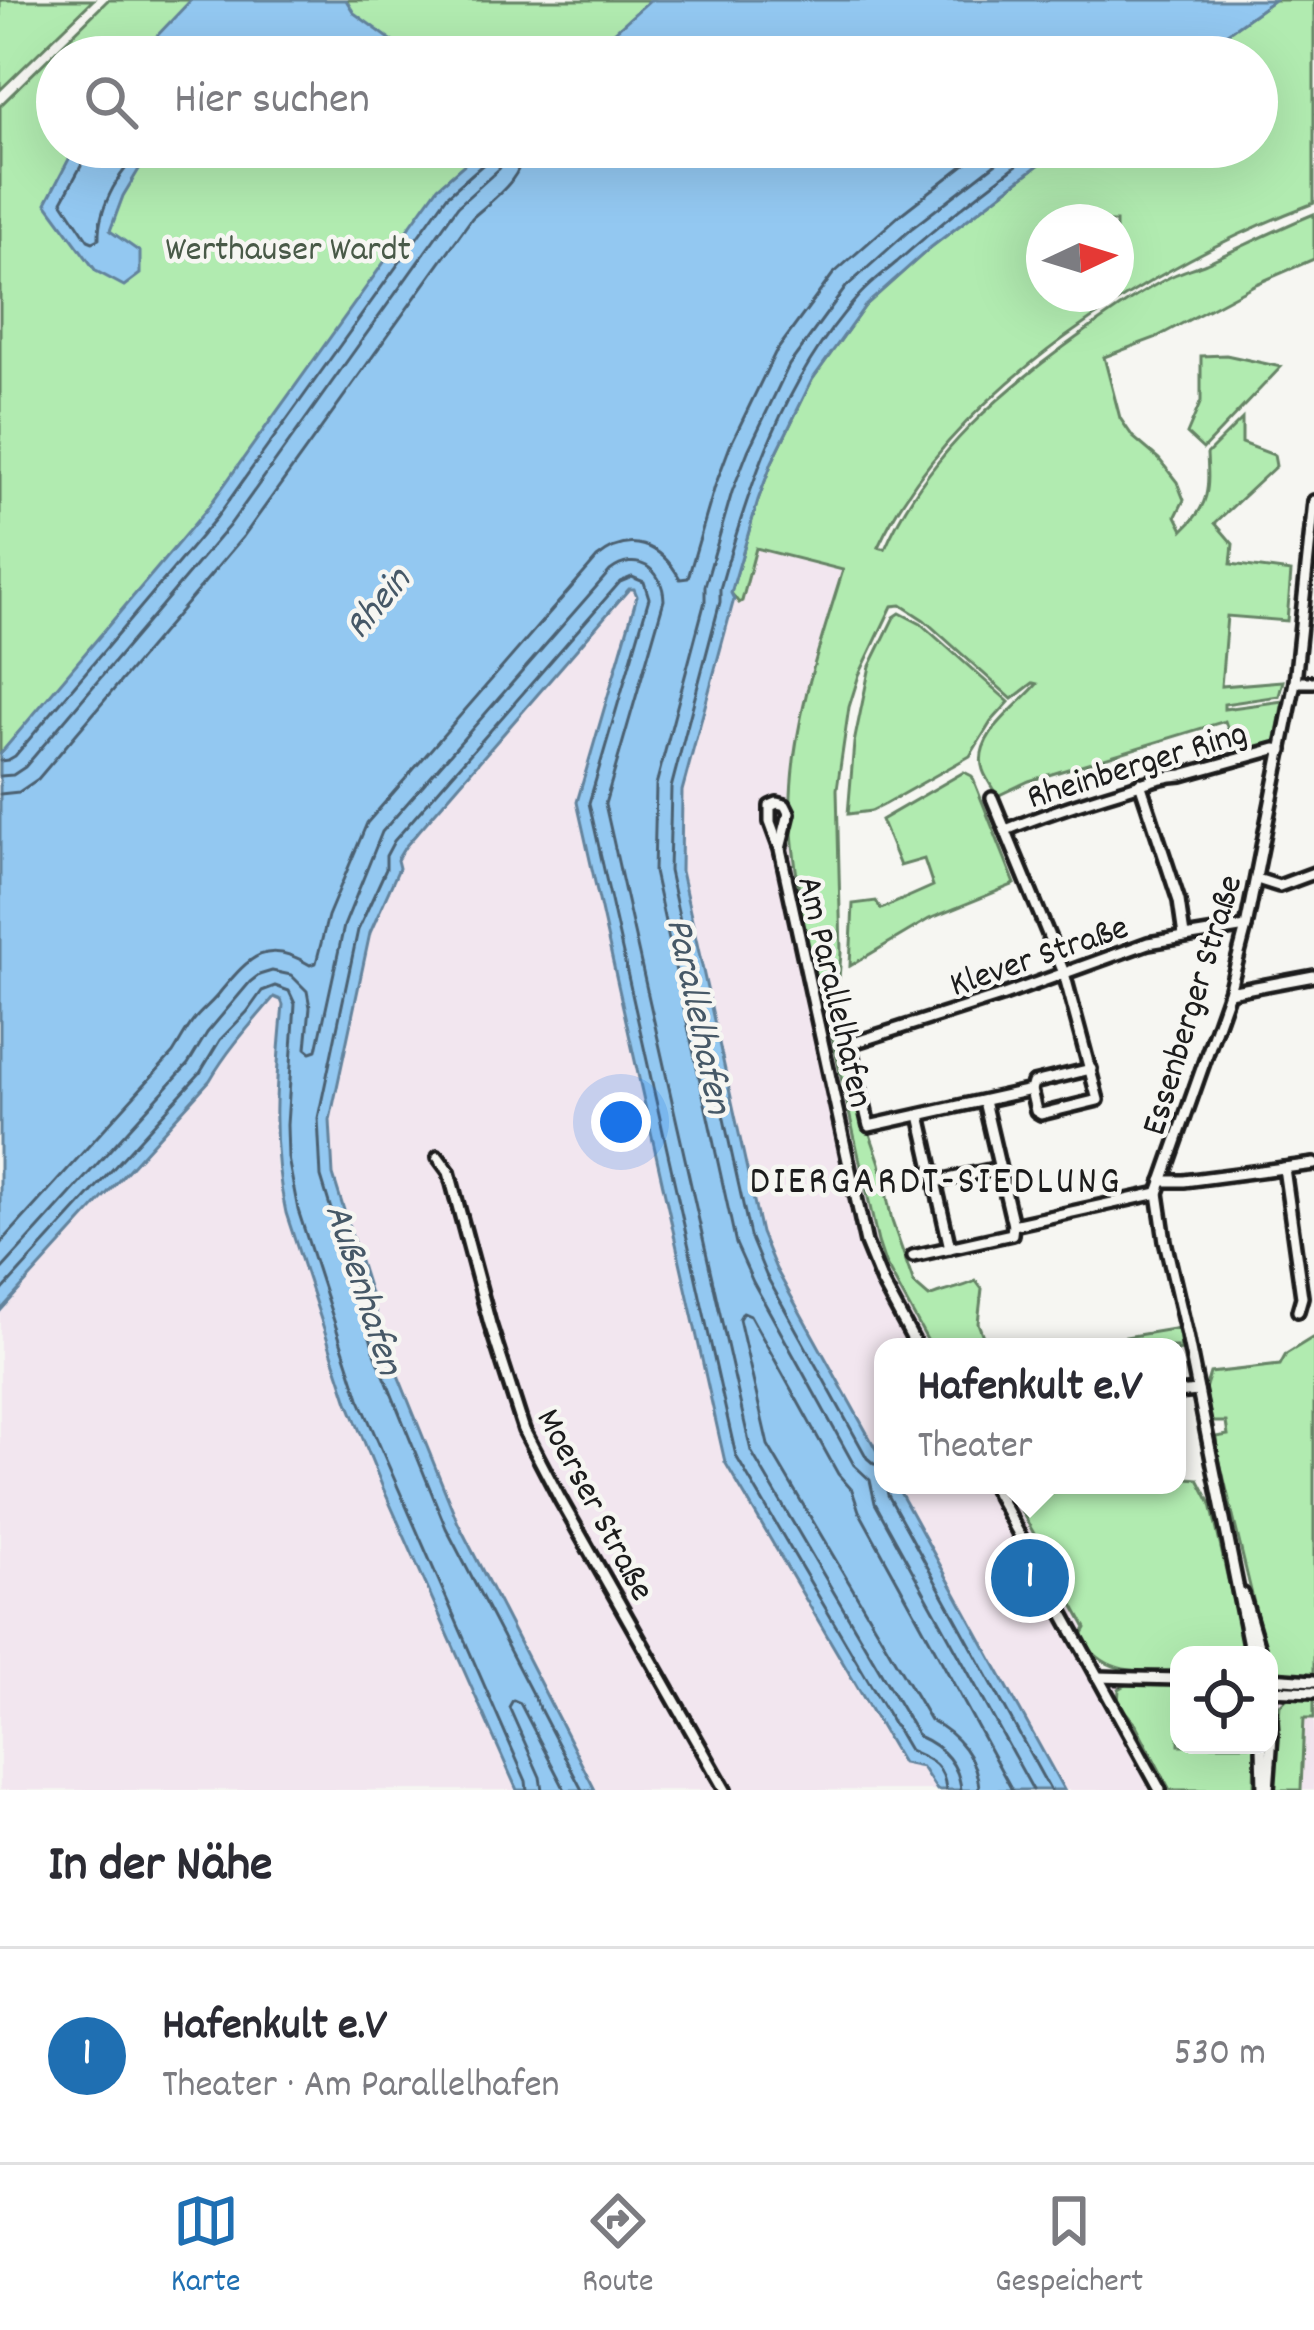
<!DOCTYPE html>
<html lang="de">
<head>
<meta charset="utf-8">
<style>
	body { margin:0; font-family:Dekko,sans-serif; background:#f7f7f7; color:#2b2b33 }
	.controls { position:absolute; right:36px; bottom:36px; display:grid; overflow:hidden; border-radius:24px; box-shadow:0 12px 48px #0002 }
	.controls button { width:108px; height:108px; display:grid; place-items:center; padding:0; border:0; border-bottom:3px solid #e1e1e2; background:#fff; color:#2b2b33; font:60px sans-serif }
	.compass { position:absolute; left:1026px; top:204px; width:108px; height:108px; border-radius:50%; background:#fff; box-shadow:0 12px 48px #0002; rotate:86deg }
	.you { position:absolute; left:621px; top:1122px; width:42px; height:42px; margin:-30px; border:9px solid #fff; border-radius:50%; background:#1a73e8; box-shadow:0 0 0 18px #1a73e833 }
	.badge { display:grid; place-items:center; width:78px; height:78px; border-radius:50%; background:#1f6fb2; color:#fff; font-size:39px; font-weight:700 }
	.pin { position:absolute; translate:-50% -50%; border:6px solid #fff; box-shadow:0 3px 12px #0006 }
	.popup { position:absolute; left:874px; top:1338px; width:312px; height:156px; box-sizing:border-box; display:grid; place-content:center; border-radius:24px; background:#fff; filter:drop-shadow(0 3px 9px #0005); font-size:39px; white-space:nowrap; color:#7c7c81 }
	.popup b { font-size:45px; color:#2b2b33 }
	.popup::after { content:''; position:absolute; left:50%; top:100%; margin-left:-24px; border:24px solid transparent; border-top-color:#fff }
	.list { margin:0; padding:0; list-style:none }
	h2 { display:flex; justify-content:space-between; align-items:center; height:156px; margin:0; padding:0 48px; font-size:51px }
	h2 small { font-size:39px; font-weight:400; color:#7c7c81 }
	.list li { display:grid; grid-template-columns:78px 1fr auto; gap:36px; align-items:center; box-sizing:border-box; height:216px; padding:0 48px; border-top:3px solid #e1e1e2 }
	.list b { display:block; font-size:45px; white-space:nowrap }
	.list p { margin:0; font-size:39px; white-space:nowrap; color:#7c7c81 }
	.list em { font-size:39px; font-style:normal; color:#7c7c81 }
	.icon { flex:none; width:66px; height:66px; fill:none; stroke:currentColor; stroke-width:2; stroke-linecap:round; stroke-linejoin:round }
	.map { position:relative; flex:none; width:1314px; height:1790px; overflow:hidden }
	.search { position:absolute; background:#fff; box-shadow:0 12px 48px #0002; left:36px; right:36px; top:36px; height:132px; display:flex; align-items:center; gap:30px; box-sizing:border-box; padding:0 42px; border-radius:66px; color:#7c7c81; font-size:45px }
	.sheet { height:372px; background:#fff }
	nav { display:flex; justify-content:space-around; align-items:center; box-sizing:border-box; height:168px; border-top:3px solid #e1e1e2; background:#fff; font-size:33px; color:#7c7c81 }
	nav a { display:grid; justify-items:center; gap:6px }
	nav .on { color:#1f6fb2 }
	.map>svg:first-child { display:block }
	.built { fill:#f2e6ef }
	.green { fill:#b1ebb0; stroke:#668466; stroke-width:3; fill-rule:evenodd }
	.water { fill:#93c8f1; stroke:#63839c; stroke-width:3 }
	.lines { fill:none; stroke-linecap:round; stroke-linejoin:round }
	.shore { stroke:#4c6171; stroke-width:3 }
	.minor-casing { stroke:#1c1c1c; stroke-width:18 }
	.minor { stroke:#f6f6f2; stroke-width:9 }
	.labels { text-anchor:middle; stroke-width:9; stroke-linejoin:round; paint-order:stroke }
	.park-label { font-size:36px; fill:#495a48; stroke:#f6f6f2 }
	.street-label { font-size:36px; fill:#1c1c1c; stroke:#f6f6f2 }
	.water-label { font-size:39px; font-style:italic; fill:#465867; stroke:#f6f6f2 }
	.neighbourhood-label { font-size:39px; letter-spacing:3px; fill:#1c1c1c; stroke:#f6f6f2 }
</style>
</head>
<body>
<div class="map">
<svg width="1314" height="1790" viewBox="0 0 1314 1790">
	<rect width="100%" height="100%" fill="#f6f6f2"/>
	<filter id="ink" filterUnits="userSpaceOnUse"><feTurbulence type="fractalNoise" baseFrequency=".00833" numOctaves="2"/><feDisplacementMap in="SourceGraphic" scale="24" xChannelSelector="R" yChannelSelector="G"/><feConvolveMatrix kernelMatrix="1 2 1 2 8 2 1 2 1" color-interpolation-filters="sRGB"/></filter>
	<g filter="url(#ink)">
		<!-- built -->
		<g class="built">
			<path d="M756,548L843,570L803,705L791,801L795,863L805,936L814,975L821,987L878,1242L885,1263L931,1347H883V1462L776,1269L761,1233L681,871L682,791L734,599L742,601Z"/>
			<path d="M630,589H634L637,596L577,802L725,1462L902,1762L922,1766L937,1790H595L458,1523L387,1348L333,1175L330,1120L370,933L399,868L397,861L405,846Z"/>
			<path d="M274,997L281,1000L283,1005L275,1159L286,1213L348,1402L383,1488L517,1790H0V1311L210,1080L229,1048Z"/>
			<path d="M896,1485H1007L1086,1628L1081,1637L1091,1653L1109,1671L1179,1672V1745H1269V1675L1314,1676V1790H1064Z"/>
		</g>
		<!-- green -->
		<g class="green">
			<path d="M0,0H93L0,90Z"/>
			<path d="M108,0H654L624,57H57V147H508L310,384L0,771V106Z"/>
			<path d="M1274,0H1314V203C1155,263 952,388 878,547L885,549C925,455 1005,388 1087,330C1114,311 1142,291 1172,276C1183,271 1194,268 1206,263C1242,247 1277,229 1314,214V259L1256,284L1155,338L1104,357L1120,418L1133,437L1159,459L1177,482L1184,500L1176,516L1183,530C1210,505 1209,489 1207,454L1242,419V443L1274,455L1276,466L1215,523L1233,544L1231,564L1291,572L1287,621L1227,616L1221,686L1283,681L1279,696L1224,704V709L1283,701L1275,743L1237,755L1225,721L1029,781L997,796C993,788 986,779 983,770C972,736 1019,706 1037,684L1033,683L1012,699L924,620L901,605L892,606L859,675L849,707L837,789L841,953L837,1005L865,1127L869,1131L880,1163L892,1221L914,1284L929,1297C944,1290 960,1289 976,1281L982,1289L978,1323L987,1347H931L885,1263L878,1242L821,987C806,960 804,927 800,897C795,864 790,829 791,796C794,718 820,644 843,570L756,548L742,601L739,603L731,593L758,500L772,462L812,380L865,306L930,248L1062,147H1257V57H1193ZM1044,222H1116V294H1044Z"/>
			<path d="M1226,355L1281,367L1203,449L1187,434L1201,401V356Z"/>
			<path d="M900,613L921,624L1009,702L991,722L970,756L885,804L871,811L848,814L854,743L870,666L894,617Z"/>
			<path d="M964,772L972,776L1015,884L929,919L850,966L853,904L876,901L881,909L933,886L924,859L900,866L881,820Z"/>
			<path d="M1179,1328L1181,1350L1177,1351V1347H999L1102,1341Z"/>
			<path d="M1312,1338H1314V1674L1280,1673L1271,1663L1259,1624L1218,1454L1216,1437L1228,1435L1226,1422H1212L1205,1389L1210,1373L1280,1365L1286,1354Z"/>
			<path d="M1177,1473L1187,1478L1198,1479L1211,1504L1245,1655H1179V1670C1138,1671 1105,1677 1081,1637L1086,1628L1007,1485H1177Z"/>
			<path d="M1131,1682L1179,1686V1745H1255L1254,1790H1170L1135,1723L1118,1703L1119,1689Z"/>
			<path d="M1290,1696L1314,1697V1718H1304L1301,1790H1273L1280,1705Z"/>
		</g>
		<!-- water -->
		<g class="water">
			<path d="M191,0H346L354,13L405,50V57H324L311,41L284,48L281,57H137Z"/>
			<path d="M650,0H1274L1193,57H586Z"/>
			<path d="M79,147H167L141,166L123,196L110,231L140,252V274L124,286L96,271L46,203L70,157Z"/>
			<path d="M171,147H282L280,154L206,160Z"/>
			<path d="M484,147H1062L930,248L865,306L812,380L772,462L758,500L731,593L734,599L682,791L681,871L761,1233L776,1269L883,1462V1485H896L1064,1790H937L922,1767L902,1763L725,1462L577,802L637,596L634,589H629L405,847L397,860L399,868L370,933L330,1120L333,1175L387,1348L458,1523L595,1790H517L383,1488L348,1402L286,1213C270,1142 276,1077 283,1005L281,1000L274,997C252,1023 228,1049 210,1080L0,1311V754L207,509L438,187Z"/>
		</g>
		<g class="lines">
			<!-- shore -->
			<g class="shore">
				<path d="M87,147L86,157L62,201L88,240L93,242L99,239C98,207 121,166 147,147"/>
				<path d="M1017,147L912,228L846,287L789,365L748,451L732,492L705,586V601L656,785L654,872L736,1244L753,1282L854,1465L870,1480L875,1503L1033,1790"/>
				<path d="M0,761L8,760L15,756L217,517L447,196L488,160L491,147"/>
				<path d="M0,776L13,775L25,767L229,526L458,206L499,169L505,159L506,147"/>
				<path d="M0,794L19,792L38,779L243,537L472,218C495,197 522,181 524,147"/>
				<path d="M0,1244L173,1053C180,1042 186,1030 194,1020C202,1010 213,1002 221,991C249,958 266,937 310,965L316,963L328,916L367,823L597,558C630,531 661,544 680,579L688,578L715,486L730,446L775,353L833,274L901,214L987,147"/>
				<path d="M0,1271L188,1064L207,1033L250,982L259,975L272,971L291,975L307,991L310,1007L306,1048L311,1052L317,1050L344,926L382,832L610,571C636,551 663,568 664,600L605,804L751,1451L918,1736C941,1746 959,1763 961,1790"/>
				<path d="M0,1293L200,1073L220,1040L247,1012L262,991L275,986L289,991L295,1004L287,1125L288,1158L298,1210L359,1398L526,1781L527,1790"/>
				<path d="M883,1465L874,1464L867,1458L766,1275L750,1236L669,871L671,788L720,602V589C749,486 783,381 856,299C867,285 883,274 897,262C942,221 992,184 1041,147"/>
				<path d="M886,1485L888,1495L1050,1790"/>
				<path d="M542,1790L540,1777L509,1707L513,1700L520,1703L565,1790"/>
				<path d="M582,1790L446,1528L375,1353L321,1177L318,1118L358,930L386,869V856L394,841L620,582L632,577L644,582L649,598L589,803L736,1456L909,1750C929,1759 944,1763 946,1790"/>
				<path d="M979,1790C978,1758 957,1734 930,1720L768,1445L739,1319L743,1312L750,1315L838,1474L852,1490L859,1511L1012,1790"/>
			</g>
			<!-- minor casing -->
			<g class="minor-casing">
				<g id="minor">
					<path d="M1295,682H1314"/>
					<path d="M1140,783L1179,901L1184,936"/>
					<path d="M992,798L1064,973L1098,1100L1041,1114L1036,1111L1031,1090"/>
					<path d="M1006,830C1045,814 1085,801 1125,789C1145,783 1161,776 1182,775L1275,749L1282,750"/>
					<path d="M780,849L789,813L785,805L777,803L770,806V822L780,849L866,1243L882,1282L917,1347"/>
					<path d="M1257,879L1279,886L1314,873"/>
					<path d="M1229,992L1314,976"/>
					<path d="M1091,1069L1033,1083L1031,1090L869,1126L850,1044L1001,996L1148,943L1246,927"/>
					<path d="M984,1101L1013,1225"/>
					<path d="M920,1115L950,1248"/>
					<path d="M438,1157L449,1172L490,1324L524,1430L560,1499L725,1790"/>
					<path d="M1284,1168L1302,1297L1298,1311"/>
					<path d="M1162,1181H1184L1314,1164"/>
					<path d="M935,1182L999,1168"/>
					<path d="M913,1256L1012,1234L1013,1225L1158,1193"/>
					<path d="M1177,1393L1198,1391"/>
					<path d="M992,1485L1160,1790"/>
					<path d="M1243,1594L1261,1655"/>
					<path d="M1251,1655L1187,1335L1165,1241L1158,1193L1229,992L1246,927L1295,682L1314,501"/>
					<path d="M1097,1677L1179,1679"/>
					<path d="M1269,1678L1314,1681"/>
					<path d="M1269,1690L1314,1692"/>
					<path d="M1262,1745L1263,1790"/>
					<path d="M1268,1790L1272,1735L1269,1694"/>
				</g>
			</g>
			<!-- minor -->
			<use href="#minor" class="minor"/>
		</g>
	</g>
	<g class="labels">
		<!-- park labels -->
		<g class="park-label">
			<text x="288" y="259">Werthauser Wardt</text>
		</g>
		<!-- street labels -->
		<g class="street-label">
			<text transform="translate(1136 762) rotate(-17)" y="13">Rheinberger Ring</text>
			<text transform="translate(1038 953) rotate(-19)" y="13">Klever Straße</text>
			<text transform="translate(838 991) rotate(77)" y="13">Am Parallelhafen</text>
			<text transform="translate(1189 1004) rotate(-73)" y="13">Essenberger Straße</text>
			<text transform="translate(598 1503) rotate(62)" y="13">Moerser Straße</text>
		</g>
		<!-- water labels -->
		<g class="water-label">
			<text transform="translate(375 601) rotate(-50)" y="14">Rhein</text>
			<text transform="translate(702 1015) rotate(78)" y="14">Parallelhafen</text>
			<text transform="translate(367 1288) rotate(72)" y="14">Außenhafen</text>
		</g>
		<!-- neighbourhood labels -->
		<g class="neighbourhood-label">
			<text x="936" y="1192">DIERGARDT-SIEDLUNG</text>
		</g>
	</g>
</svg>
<div class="controls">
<button><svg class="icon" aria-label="locate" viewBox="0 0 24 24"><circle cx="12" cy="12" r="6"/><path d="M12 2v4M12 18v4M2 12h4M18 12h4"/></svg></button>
</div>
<svg class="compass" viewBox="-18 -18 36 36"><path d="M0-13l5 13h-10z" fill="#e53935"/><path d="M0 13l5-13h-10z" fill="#7c7c81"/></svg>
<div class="you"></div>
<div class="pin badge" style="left:1030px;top:1578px">1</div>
<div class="popup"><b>Hafenkult e.V</b>Theater</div>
<div class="search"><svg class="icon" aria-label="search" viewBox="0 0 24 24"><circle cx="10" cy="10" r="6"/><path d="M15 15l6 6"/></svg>Hier suchen</div>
</div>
<section class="sheet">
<h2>In der Nähe<small></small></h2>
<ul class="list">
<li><span class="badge">1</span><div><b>Hafenkult e.V</b><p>Theater · Am Parallelhafen</p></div><em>530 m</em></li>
</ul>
</section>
<nav>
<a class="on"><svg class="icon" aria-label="map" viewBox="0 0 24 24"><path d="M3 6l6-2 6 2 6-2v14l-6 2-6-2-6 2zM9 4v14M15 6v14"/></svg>Karte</a>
<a><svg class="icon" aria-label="directions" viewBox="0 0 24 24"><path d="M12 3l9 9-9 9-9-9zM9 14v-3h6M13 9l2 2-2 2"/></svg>Route</a>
<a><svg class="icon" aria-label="saved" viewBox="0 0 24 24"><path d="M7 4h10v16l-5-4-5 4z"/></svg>Gespeichert</a>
</nav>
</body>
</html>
